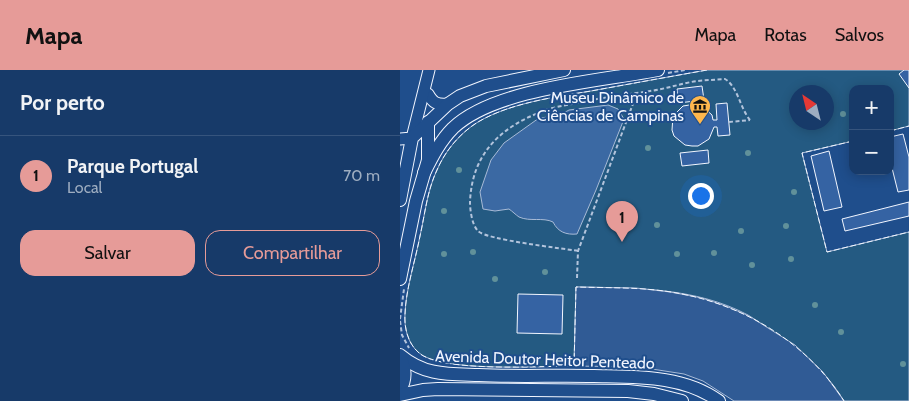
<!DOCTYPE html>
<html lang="pt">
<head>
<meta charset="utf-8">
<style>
	body { margin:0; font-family:Cabin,sans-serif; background:#244571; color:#f1f3f6 }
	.controls { position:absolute; right:15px; top:15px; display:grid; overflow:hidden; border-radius:10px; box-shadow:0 2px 12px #0003 }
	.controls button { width:45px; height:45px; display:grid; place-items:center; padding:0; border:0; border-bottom:1px solid #36547d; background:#173a69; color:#f1f3f6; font:25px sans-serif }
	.compass { position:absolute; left:389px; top:15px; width:45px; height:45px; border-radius:50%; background:#173a69; box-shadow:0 2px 12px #0003; rotate:325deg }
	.you { position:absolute; left:300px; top:125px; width:18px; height:18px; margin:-12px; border:4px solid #fff; border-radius:50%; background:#1a73e8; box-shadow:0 0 0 8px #1a73e833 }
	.badge { display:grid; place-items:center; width:32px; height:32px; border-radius:50%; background:#e69b98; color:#111; font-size:16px; font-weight:700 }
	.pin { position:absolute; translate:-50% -41px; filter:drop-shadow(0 1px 2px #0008) }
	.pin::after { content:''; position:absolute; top:26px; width:18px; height:15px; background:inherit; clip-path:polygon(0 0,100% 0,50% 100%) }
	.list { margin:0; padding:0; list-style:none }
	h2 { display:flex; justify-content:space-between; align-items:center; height:65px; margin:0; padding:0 20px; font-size:21px }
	h2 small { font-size:16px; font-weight:400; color:#9eadc0 }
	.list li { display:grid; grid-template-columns:32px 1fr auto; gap:15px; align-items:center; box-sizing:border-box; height:80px; padding:0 20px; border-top:1px solid #36547d }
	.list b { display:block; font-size:19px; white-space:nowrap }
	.list p { margin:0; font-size:16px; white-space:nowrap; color:#9eadc0 }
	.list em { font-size:16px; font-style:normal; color:#9eadc0 }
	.actions { display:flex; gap:10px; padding:15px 20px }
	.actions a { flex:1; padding:11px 0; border:1px solid #e69b98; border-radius:15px; text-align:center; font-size:18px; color:#e69b98 }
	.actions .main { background:#e69b98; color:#111 }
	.map { position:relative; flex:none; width:509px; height:331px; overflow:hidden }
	header { display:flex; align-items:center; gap:30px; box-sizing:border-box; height:70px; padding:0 25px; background:#e69b98; color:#111 }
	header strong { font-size:24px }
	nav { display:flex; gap:28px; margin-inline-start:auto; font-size:18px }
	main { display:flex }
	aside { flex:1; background:#173a69 }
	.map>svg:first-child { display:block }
	.green { fill:#245a82; stroke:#a8bbd7; fill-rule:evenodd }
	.parking { fill:#305b95; stroke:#a8bbd7 }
	.water { fill:#3b69a3; stroke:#a8bbd7 }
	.building { fill:#3563a3; stroke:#f2f6ff }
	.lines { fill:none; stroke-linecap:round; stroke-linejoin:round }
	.secondary-casing { stroke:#f2f6ff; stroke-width:13 }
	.primary-casing { stroke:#f2f6ff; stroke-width:14 }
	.path { stroke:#b3c4dc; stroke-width:2; stroke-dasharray:4 2.5; stroke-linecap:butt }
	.secondary { stroke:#1f4e8c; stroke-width:11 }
	.primary { stroke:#1f4e8c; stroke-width:12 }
	.fence { stroke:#f2f6ff; stroke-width:1; stroke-dasharray:6 2.5; stroke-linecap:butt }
	.tree { fill:#61919a }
	.labels { text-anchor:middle; stroke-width:4; stroke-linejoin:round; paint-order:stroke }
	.poi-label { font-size:16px; fill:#f2f6ff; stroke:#1f4e8c; text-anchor:end }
	.street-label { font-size:16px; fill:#f2f6ff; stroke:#1f4e8c }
</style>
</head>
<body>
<header>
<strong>Mapa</strong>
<nav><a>Mapa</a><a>Rotas</a><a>Salvos</a></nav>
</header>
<main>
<aside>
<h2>Por perto<small></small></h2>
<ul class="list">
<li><span class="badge">1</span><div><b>Parque Portugal</b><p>Local</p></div><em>70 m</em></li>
</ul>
<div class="actions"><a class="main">Salvar</a><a>Compartilhar</a></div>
</aside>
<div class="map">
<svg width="509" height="331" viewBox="0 0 509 331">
	<rect width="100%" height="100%" fill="#1f4e8c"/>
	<!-- green -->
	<path class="green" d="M307,0H509V56L490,61V19H453V71L402,83L427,182L509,162V331H444C426,302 410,289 383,269C371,261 360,252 348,245C295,217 234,218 176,217L174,296C143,296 39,303 18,282C8,273 4,258 5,244C6,218 15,192 20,166C25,144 27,121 37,100C45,81 60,63 78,52C110,33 155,27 191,21C229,14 268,7 307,0ZM397,22H427V52H397Z"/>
	<!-- parking -->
	<path class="parking" d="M176,217L236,218L270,222L302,228L326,236L349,246L395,275L423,302L444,331H334L303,311L284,304L239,297L174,296Z"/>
	<!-- water -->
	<path class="water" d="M208,35L218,39L224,49L196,120L177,164C166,165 158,162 153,152C143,147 130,152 119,147C116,145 112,141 109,139L95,141L83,139L80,122L91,90L104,73L139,48L158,46L169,40Z"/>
	<!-- building -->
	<g class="building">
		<path d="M504,0H509V18L499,4Z"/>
		<path d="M302,16L304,30L278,33L277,19Z"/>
		<path d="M327,33L330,65L318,66L317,57H314L309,69L298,76H292L285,75L274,66L272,60L273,46L283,36L296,34L302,36L312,45L313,50H317L316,34Z"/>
		<path d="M503,64L509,87V120L498,122L490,90V67Z"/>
		<path d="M308,80L309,93L282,96L280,83Z"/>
		<path d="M429,81L442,137L424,141L411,86Z"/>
		<path d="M509,132V146L445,161L442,149Z"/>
		<path d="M118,224L163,225L162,264L117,263Z"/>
	</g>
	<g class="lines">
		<!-- secondary casing -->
		<g class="secondary-casing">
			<g id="secondary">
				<path d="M28,24C33,33 37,35 48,34"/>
				<path d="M0,69L12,68L29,0"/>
			</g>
		</g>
		<!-- primary casing -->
		<g class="primary-casing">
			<g id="primary">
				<path d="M24,103C32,87 40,71 53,58C95,18 201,11 258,0"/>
				<path d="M0,130L12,68L48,34L60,26L86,16L164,0"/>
				<path d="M0,209L16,131L28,90V52"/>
				<path d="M0,285C25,306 49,304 79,305C117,307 156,305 194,306C237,307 283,305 319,331"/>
				<path d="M0,286C5,298 7,308 0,320"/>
				<path d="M0,325L23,320L38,319L228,321L254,324L282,331"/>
			</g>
		</g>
		<!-- path -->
		<g class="path">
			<path d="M268,3L285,0"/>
			<path d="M329,52L350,50"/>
			<path d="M178,181C161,178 87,170 78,161C72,155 70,140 70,132C72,82 102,56 146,40C154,37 163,36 172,34C198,28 224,25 250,21C264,19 277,15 291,12C302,10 313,10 325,9C338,17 340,38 350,50"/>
			<path d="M177,208L178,181L237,23"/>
			<path d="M0,249L4,219"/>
			<path d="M0,251L2,265L9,278"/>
		</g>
		<!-- secondary -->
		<use href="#secondary" class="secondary"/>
		<!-- primary -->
		<use href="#primary" class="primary"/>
		<!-- fence -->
		<g class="fence">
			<path d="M307,0C268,7 229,14 191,21C155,27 110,33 78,52C60,63 45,81 37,100C27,121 25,144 20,166C15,192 6,218 5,244C4,258 8,273 18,282C39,303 143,296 174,296L176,217C207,218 240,217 271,222C341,233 406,271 444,331"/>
			<path d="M490,61L509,56"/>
			<path d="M453,71L402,83L427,182L509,162"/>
		</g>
	</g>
	<!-- trees -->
	<g class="tree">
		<circle cx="443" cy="44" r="3"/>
		<circle cx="248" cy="78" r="3"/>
		<circle cx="348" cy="83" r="3"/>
		<circle cx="59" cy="100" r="3"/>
		<circle cx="394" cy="122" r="3"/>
		<circle cx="44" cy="141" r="3"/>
		<circle cx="257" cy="155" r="3"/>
		<circle cx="386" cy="156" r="3"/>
		<circle cx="341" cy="161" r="3"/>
		<circle cx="73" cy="182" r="3"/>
		<circle cx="314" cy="183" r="3"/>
		<circle cx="44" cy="184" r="3"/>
		<circle cx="277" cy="184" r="3"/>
		<circle cx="391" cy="189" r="3"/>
		<circle cx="352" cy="195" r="3"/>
		<circle cx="145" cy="202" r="3"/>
		<circle cx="95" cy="209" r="3"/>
		<circle cx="415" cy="235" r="3"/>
		<circle cx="441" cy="262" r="3"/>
		<circle cx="503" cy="294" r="3"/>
	</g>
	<!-- icons -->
	<defs>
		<g id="museum-pin" transform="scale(1.125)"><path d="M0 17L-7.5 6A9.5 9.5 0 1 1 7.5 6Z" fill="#ffb74d" stroke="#1f4e8c"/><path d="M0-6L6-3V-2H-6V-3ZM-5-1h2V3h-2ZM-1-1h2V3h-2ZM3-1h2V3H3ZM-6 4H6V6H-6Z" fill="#111"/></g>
	</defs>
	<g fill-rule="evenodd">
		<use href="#museum-pin" x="300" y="36"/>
	</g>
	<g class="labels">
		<!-- poi labels -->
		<g class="poi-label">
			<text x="284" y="33">Museu Dinâmico de<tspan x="284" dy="18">Ciências de Campinas</tspan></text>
		</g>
		<!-- street labels -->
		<g class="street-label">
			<text transform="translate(145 289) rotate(2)" y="6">Avenida Doutor Heitor Penteado</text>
		</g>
	</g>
</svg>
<div class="controls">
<button>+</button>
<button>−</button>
</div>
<svg class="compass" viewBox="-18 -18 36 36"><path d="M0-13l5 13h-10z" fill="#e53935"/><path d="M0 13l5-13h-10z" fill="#9eadc0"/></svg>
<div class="you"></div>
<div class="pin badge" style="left:222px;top:172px">1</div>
</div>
</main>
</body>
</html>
